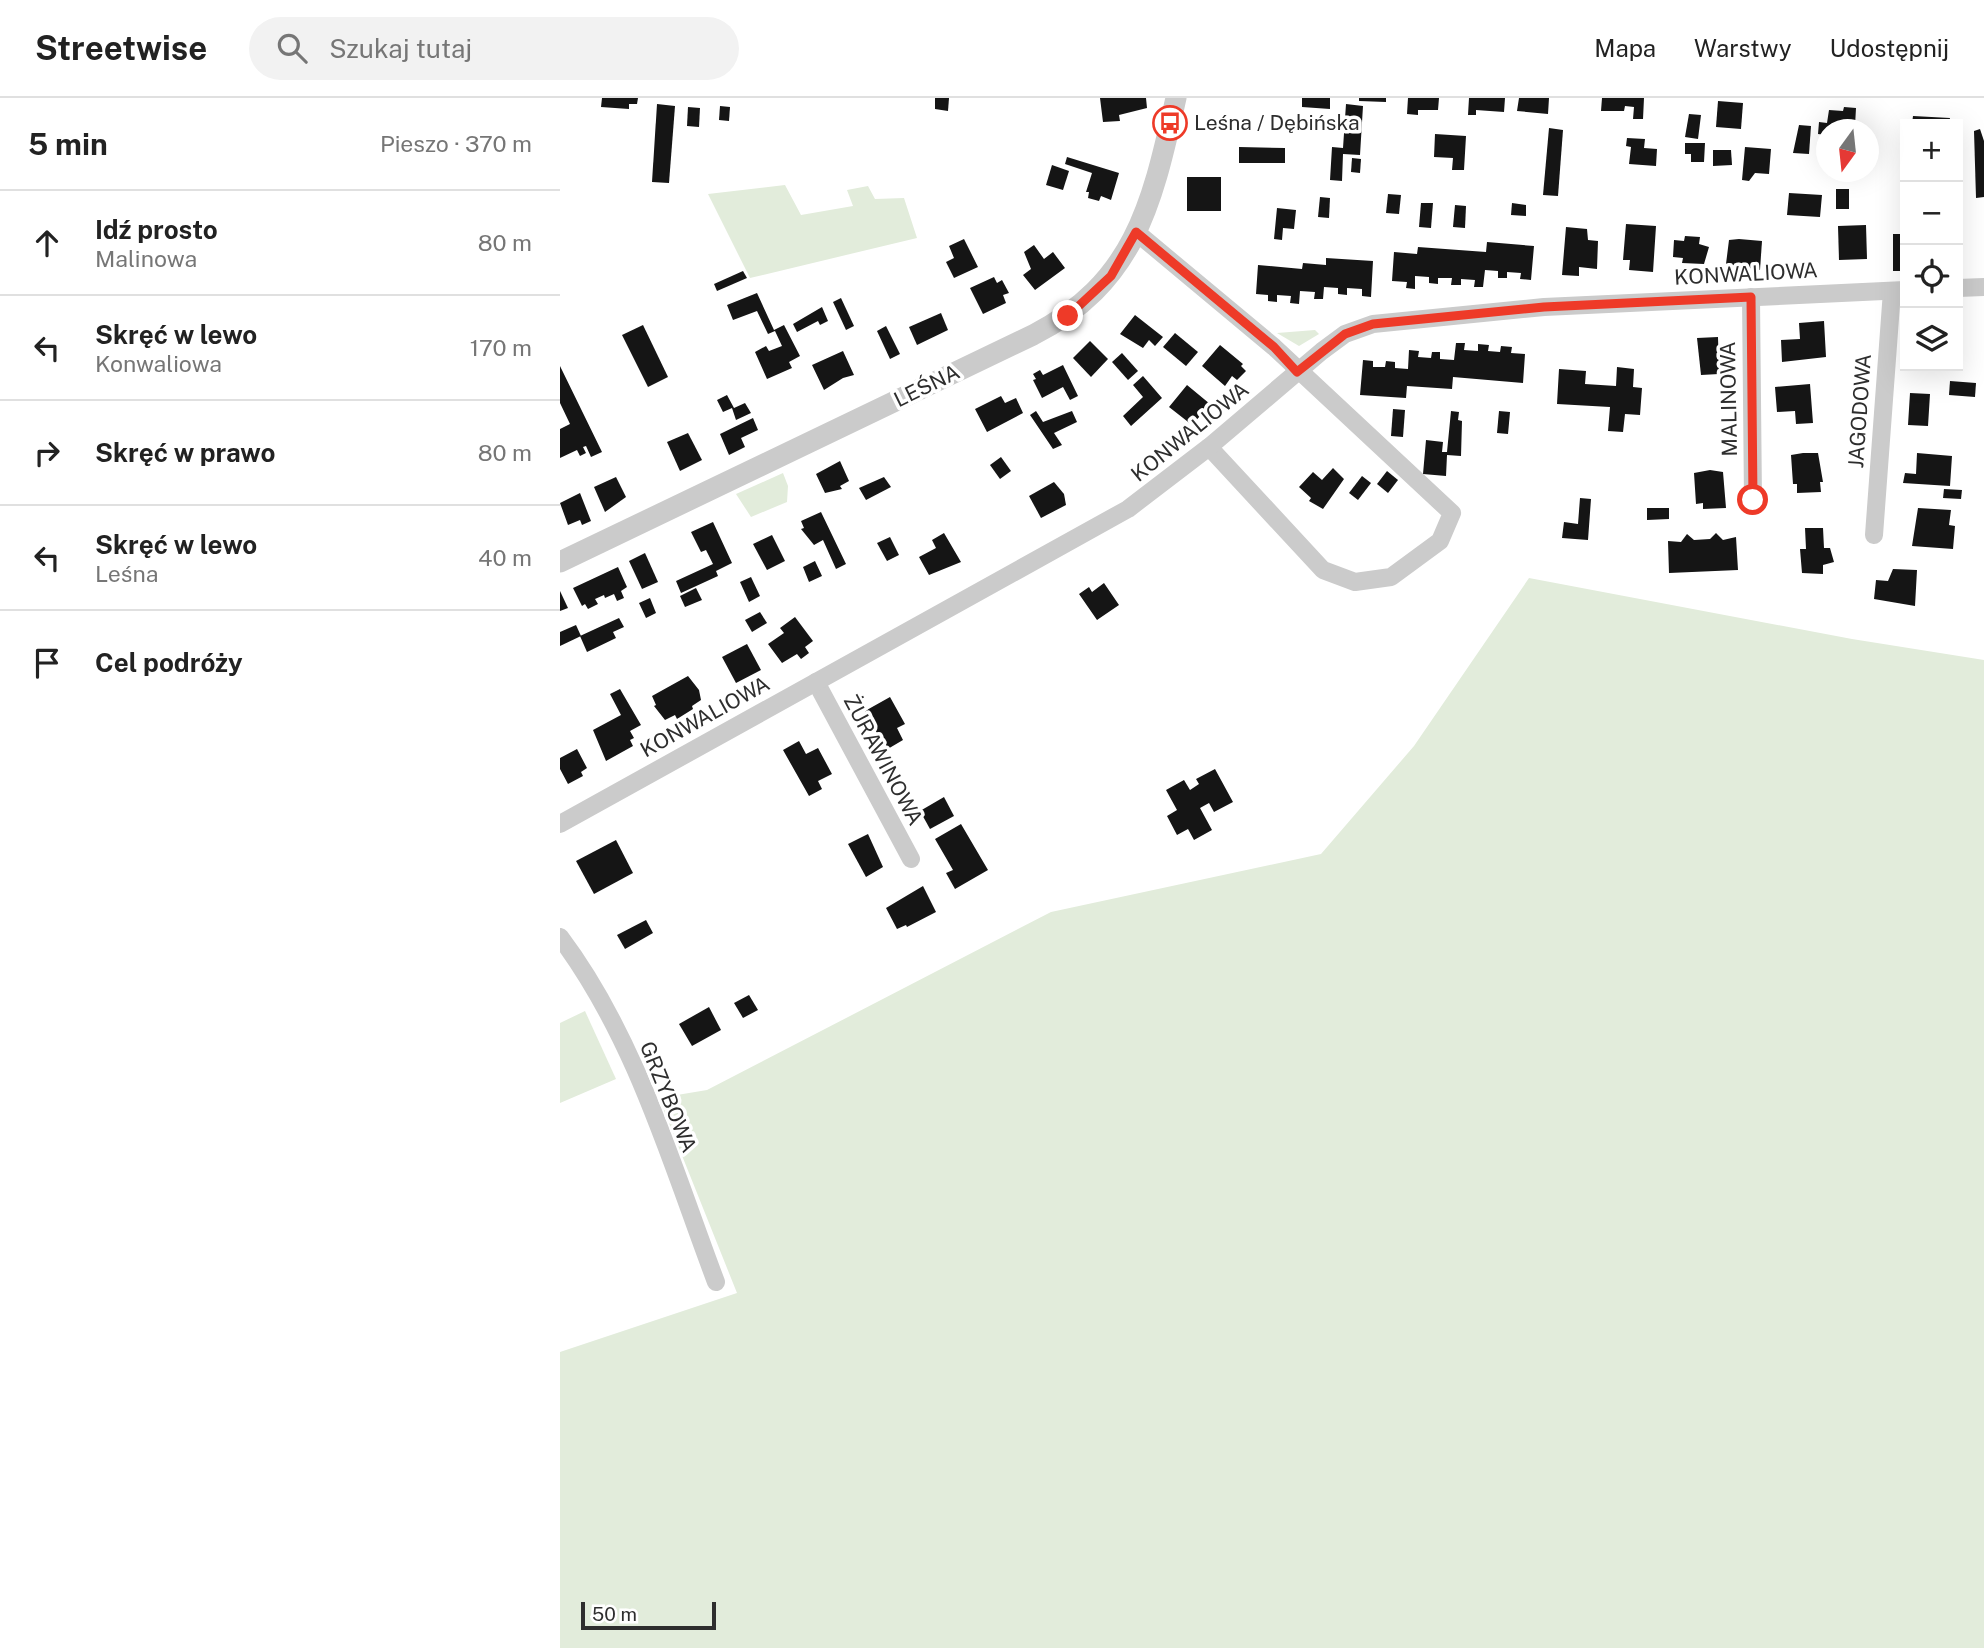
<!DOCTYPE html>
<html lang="pl">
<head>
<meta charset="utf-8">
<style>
	body { margin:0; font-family:"Public Sans",sans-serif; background:#f2f2f2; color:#222 }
	.controls { position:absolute; right:21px; top:21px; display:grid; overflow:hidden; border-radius:0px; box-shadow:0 7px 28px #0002 }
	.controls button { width:63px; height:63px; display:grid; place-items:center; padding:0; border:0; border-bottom:2px solid #e0e0e0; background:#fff; color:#222; font:35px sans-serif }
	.compass { position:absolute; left:1256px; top:21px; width:63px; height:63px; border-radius:50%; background:#fff; box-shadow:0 7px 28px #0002; rotate:195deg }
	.scale { position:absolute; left:21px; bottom:18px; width:135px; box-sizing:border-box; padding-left:7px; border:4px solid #2e2e2e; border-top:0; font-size:19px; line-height:24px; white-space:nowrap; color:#2e2e2e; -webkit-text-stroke:5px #fff; paint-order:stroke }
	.stop { position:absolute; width:21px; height:21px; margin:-16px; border:5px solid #ee3a28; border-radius:50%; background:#fff }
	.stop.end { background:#ee3a28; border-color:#fff; box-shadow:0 2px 7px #0008 }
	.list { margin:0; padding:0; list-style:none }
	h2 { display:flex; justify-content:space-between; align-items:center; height:91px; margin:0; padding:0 28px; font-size:30px }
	h2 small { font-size:23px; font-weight:400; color:#767676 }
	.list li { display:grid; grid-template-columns:46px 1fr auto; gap:21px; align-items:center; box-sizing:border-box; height:105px; padding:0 28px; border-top:2px solid #e0e0e0 }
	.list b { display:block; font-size:26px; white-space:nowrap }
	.list p { margin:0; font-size:23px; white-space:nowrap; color:#767676 }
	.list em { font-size:23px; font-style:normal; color:#767676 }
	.icon { flex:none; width:38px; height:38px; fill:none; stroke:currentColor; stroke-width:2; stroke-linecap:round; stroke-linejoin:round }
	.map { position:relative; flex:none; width:1424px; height:1550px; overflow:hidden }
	header { display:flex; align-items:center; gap:42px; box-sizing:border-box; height:98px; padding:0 35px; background:#fff; border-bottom:2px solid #e0e0e0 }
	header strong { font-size:33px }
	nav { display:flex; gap:38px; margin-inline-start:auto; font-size:24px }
	.search { width:490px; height:63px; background:#f2f2f2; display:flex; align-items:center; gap:18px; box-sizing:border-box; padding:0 24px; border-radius:38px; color:#767676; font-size:26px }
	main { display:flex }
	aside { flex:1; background:#fff }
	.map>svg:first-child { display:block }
	.green { fill:#e2ecdb }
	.building { fill:#151515 }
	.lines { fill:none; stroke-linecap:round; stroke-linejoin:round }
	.minor { stroke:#cbcbcb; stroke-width:18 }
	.tertiary { stroke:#cbcbcb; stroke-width:21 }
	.route { stroke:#ee3a28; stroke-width:9 }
	.labels { text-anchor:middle; stroke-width:7; stroke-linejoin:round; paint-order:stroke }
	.poi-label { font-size:21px; fill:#2e2e2e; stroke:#fff; text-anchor:start }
	.street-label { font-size:21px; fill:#2e2e2e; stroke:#fff }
</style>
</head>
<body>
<header>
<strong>Streetwise</strong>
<div class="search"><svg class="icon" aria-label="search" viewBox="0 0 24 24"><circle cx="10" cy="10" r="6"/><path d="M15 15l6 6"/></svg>Szukaj tutaj</div>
<nav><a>Mapa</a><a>Warstwy</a><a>Udostępnij</a></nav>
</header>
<main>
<aside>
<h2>5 min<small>Pieszo · 370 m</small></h2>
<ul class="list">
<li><svg class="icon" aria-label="ahead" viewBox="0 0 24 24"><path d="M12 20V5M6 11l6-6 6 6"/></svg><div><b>Idź prosto</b><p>Malinowa</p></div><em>80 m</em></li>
<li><svg class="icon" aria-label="left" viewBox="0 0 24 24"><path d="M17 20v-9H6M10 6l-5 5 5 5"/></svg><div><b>Skręć w lewo</b><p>Konwaliowa</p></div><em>170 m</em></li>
<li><svg class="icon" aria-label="right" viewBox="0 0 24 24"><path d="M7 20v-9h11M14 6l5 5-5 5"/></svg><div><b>Skręć w prawo</b></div><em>80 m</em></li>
<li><svg class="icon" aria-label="left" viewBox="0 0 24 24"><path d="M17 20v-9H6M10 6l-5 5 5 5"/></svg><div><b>Skręć w lewo</b><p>Leśna</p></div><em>40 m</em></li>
<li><svg class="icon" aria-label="arrive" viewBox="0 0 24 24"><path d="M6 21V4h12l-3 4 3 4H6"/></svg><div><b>Cel podróży</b></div></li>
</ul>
</aside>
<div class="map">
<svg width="1424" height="1550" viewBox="0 0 1424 1550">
	<rect width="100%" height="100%" fill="#fff"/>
	<!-- green -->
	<g class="green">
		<path d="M225,87L241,117L293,108L287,92L308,88L315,101L344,100L357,140L190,180L148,96Z"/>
		<path d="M755,232L759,236L739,248L717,235Z"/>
		<path d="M223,375L228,388L227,404L191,419L176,396Z"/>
		<path d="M969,480L1292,541L1424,562V1550H0V1254L177,1195L99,1000L147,992L491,814L761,756L854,648Z"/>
		<path d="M25,913L56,981L0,1005V925Z"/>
	</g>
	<!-- building -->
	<g class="building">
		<path d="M42,0H78L77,6H69V11L41,9Z"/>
		<path d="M375,0H389L388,13L375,11Z"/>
		<path d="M540,0H586L587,10L559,17L560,23L543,24Z"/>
		<path d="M742,0H770V11L742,9Z"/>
		<path d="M799,0H826V4L799,3Z"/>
		<path d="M848,0H879L878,12H858V17L847,16Z"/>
		<path d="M909,0H945L944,14L916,12V17H908Z"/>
		<path d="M959,0H989L988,16L957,13Z"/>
		<path d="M1042,0H1084L1083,21H1073L1074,9L1065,8L1064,13H1041Z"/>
		<path d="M1158,3L1183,5L1181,31L1156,29Z"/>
		<path d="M97,6L115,8L109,85L92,84Z"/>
		<path d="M786,6L803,8L800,57L783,56L782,83L770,82L772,49L783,50Z"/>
		<path d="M160,8L170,9L169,23L159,22Z"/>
		<path d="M128,9L140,10L139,29L127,28Z"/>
		<path d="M1284,9L1296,10L1295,28L1287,27V32H1266V37L1258,36L1259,24L1267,25L1269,12L1283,13Z"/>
		<path d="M1129,16L1141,17L1138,41L1125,39Z"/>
		<path d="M1353,18L1390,20L1389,26H1352Z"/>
		<path d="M1239,27L1251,28L1249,56L1233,55Z"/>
		<path d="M989,30L1003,32L998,98L983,97Z"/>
		<path d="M1420,31L1424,43V99L1416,100L1414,33Z"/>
		<path d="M875,36L906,38L904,72H892L893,60L874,59Z"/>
		<path d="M1067,40L1085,41L1084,50L1097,51L1096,68L1069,66L1071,49L1066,48Z"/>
		<path d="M1125,45H1145L1144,64H1131V56H1125Z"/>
		<path d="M679,49L725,50V65H679Z"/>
		<path d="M1185,49L1211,51L1209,76L1195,75L1189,83L1182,82Z"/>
		<path d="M1153,52H1171L1172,67L1153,68Z"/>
		<path d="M507,59L559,75L551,102L541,98L539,103L528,100L529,94H526L532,75L505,66Z"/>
		<path d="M792,60L801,61L800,75L791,74Z"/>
		<path d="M492,67L509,73L503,92L486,87Z"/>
		<rect x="627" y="79" width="34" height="34"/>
		<rect x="1276" y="91" width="13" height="20"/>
		<path d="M1229,95L1262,97L1260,119L1227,117Z"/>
		<path d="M828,96L841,97L839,116L826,115Z"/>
		<path d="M760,99L770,100L769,120L758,119Z"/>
		<path d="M861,105H873L871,130L859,129Z"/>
		<path d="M952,105L966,107V118L951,117Z"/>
		<path d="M895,107L906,108L905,130L893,129Z"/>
		<path d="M717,110L736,112L734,131L723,130L722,142L714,141Z"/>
		<path d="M1066,126L1096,128L1093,174L1069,172L1070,162H1063Z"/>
		<path d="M1306,127L1307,161L1279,162L1278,128Z"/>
		<path d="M1006,129L1027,131L1028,142L1038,143L1037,171L1019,169V178L1002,177Z"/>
		<rect x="1333" y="136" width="12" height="37"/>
		<path d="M1125,138L1140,139L1139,146L1149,149L1144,166L1122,165L1123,160L1113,159L1114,142L1124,143Z"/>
		<path d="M404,141L418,169L394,180L386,164L394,160L389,148Z"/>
		<path d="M1179,141L1202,143L1200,172L1166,166L1169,142Z"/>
		<path d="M927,144L974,148L971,182L960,181L961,175L947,174V180H938V173L925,172L923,189H914L915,182L901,181V187H891L892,180H878V186L869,185V179L855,178V191L846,190L847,184L832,183L834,154L857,156L858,149L926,154Z"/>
		<path d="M474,147L484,161L493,154L505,170L475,192L463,177L471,171L464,154Z"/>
		<path d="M766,160L813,163L811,199L802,198V191L787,190V197L778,196V190L764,189L763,201H754L755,194L740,193L739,206L730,205L731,198L717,197V204L708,203V197L696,196L698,167L742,171L743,165L766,167Z"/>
		<path d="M183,173L187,180L157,193L154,186Z"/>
		<path d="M434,179L437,185L442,182L449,195L443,197L446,205L423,216L410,190Z"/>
		<path d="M197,195L214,232L224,227L240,258L229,264L232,270L207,281L195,254L206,248L209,253L222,248L215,233L208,236L197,213L173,222L167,207Z"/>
		<path d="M281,200L294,228L286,232L273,204Z"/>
		<path d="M262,209L268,223L260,227L258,223L237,234L233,226Z"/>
		<path d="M381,215L388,232L357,247L349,229Z"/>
		<path d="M575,217L603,239L595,248L589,242L583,250L560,236Z"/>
		<path d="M1264,223L1266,259L1222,264L1221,242L1240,241L1239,225Z"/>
		<path d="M83,227L108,279L88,289L62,237Z"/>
		<path d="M326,228L340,256L330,261L317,233Z"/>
		<path d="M615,235L638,254L626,268L603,249Z"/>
		<path d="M1158,239L1159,276L1141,277L1137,240Z"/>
		<path d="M530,243L548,261L531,279L513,260Z"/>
		<path d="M896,245H905L904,252L918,253V246L929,247L928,253L940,254L941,248L952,249L951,255L965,256L963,285L893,279L892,291L847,288L846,300L800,297L803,262L813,263V269H825L826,263L835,264V270L848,271L849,252L859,253L858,259L871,260L872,254H880V261L894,262Z"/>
		<path d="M660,247L683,266L681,268L686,273L677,282L672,278L665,288L642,268Z"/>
		<path d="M283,253L294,277L283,280L264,292L252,267Z"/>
		<path d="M562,255L578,273L568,282L552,264Z"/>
		<path d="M503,267L518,298L510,302L503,289L482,300L473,282L476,281L473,276L480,272L483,277Z"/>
		<path d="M0,268L42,354L31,359L26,348L23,349L26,355L20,358L17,352L0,360V331L10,326L0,305Z"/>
		<path d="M1057,269L1074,271L1073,289L1082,290L1080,317L1065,316L1063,334L1048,333L1050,309L997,306L999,271L1026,273L1025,286L1056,288Z"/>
		<path d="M583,278L602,300L571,328L563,318L583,299L573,287Z"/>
		<path d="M1390,283L1416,285L1415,299L1389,297Z"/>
		<path d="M1250,286L1253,325L1236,326L1235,313L1217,314L1215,289Z"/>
		<path d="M627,287L650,306L647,309L652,313L645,321L640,318L632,327L609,309Z"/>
		<path d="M1350,295L1370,296L1368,328L1348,327Z"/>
		<path d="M167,297L174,310L185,305L191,315L176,322L172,310L163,314L157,302Z"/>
		<path d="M441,298L445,305L456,300L463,315L427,334L415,311Z"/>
		<path d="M833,311L845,312L843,339L831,338Z"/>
		<path d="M476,313L483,324L512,313L517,324L494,335L502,347L493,351L470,317Z"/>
		<path d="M891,313L899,314L898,322L902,323L901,358L887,357L886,378L863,376L866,342L883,344L882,354H887Z"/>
		<path d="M939,313L950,314L948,336L937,335Z"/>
		<path d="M193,320L198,332L181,340L185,349L169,357L160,336Z"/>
		<path d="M128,335L142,362L120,373L107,344Z"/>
		<path d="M1243,355H1258L1263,384H1260L1261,394L1237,395V386H1233L1231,357Z"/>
		<path d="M1357,355L1392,358L1390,388L1343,385L1345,375L1356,376Z"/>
		<path d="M441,359L451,373L440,381L430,367Z"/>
		<path d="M280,363L289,383L280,388L282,391L265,395L256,376Z"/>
		<path d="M773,370L784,381L763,411L749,403L751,400L739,389L753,374L762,382Z"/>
		<path d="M1150,372L1163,374L1166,410L1143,411V405L1136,406L1134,375Z"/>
		<path d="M827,373L838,382L828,395L817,386Z"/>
		<path d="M802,378L811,385L798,402L789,395Z"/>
		<path d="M56,379L66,399L45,414L34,389Z"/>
		<path d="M324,379L331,389L306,402L299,390Z"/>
		<path d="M494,384L504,396L506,407L481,420L469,398Z"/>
		<path d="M1384,391L1402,392L1401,401L1383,400Z"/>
		<path d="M20,395L31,423L22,427L20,422L8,427L0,405Z"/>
		<path d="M1020,400L1031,401L1028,442L1002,440L1004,424L1018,426Z"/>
		<path d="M1087,410H1109V421L1087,422Z"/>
		<path d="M1358,410L1391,412L1389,427L1395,428L1393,451L1352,448Z"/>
		<path d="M261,414L286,466L276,471L263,442L254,447L241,431L244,430L241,423Z"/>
		<path d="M153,424L172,465L156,473L158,478L121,495L116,483L153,466L146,452L141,454L131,434Z"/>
		<path d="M1245,430H1263L1264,450H1270L1274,464L1263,467V476L1242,475L1240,451H1246Z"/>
		<path d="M384,435L401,464L369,477L359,459L376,450L372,442Z"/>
		<path d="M1156,435L1163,442L1176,439L1178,472L1109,475L1108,443L1121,444L1127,436L1134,442L1150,441Z"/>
		<path d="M212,437L225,463L207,472L193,446Z"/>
		<path d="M330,439L339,457L327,463L317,445Z"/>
		<path d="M85,455L98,484L82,491L69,463Z"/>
		<path d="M255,463L262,478L249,484L243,469Z"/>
		<path d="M58,469L67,489L61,493L64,500L57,503L54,496L45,500L44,497L35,501L38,506L28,511L25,506L22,508L13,490Z"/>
		<path d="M1333,471L1357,472L1355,508L1314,501L1316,482L1328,483Z"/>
		<path d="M191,479L200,498L189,504L180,484Z"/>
		<path d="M544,485L559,507L537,522L519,496L529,489L532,494Z"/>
		<path d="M136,490L142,502L125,509L120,498Z"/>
		<path d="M0,493L8,510L0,513Z"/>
		<path d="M90,500L96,515L86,520L79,505Z"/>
		<path d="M200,514L207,525L192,534L185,522Z"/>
		<path d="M235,519L253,543L245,549L249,555L241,561L237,556L222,565L208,546L224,535L220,530Z"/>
		<path d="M59,520L64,529L53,534L56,540L27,554L20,538Z"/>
		<path d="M16,527L21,538L0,548V534Z"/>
		<path d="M187,546L201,572L176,585L162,559Z"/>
		<path d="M128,578L139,592L141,602L132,608L133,611L117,621L115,617L105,622L94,608L96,607L92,598Z"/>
		<path d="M60,591L81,627L70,633L74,640L70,642L73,648L46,663L33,632L61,617L50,596Z"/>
		<path d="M330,599L345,626L337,630L343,642L326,652L305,613Z"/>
		<path d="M239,643L246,656L258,650L272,676L258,683L262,691L249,698L223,652Z"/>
		<path d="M17,651L27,670L21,674L23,678L8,686L0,671V660Z"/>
		<path d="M655,671L673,704L654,714L649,705L640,710L652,732L634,742L628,731L617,737L607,718L617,712L606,692L624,682L630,692L639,686L636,681Z"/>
		<path d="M384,699L394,718L370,731L360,713Z"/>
		<path d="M401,726L428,772L395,791L386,775L393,772L375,741Z"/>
		<path d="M308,736L323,769L306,779L288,746Z"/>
		<path d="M56,742L73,775L34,796L16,763Z"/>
		<path d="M363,788L376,814L347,829L346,827L337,831L326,810Z"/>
		<path d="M86,822L93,835L65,851L57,837Z"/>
		<path d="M189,897L198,912L183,920L174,905Z"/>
		<path d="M149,909L161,932L132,948L119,926Z"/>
	</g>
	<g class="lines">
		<!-- minor -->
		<g class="minor">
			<path d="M576,134L714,249L892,415L880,443L831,479L795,484L763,472L649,349"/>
			<path d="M1398,190L1424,189"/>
			<path d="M1191,199L1193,403"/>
			<path d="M1314,437L1332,193"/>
			<path d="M256,584L351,761"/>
			<path d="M0,726L568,411L649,349L762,253L785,236L813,226L984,209L1345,192"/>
			<path d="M0,839C76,940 112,1068 156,1184"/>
		</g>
		<!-- tertiary -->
		<path class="tertiary" d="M0,464L473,237C576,184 592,105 616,0"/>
	</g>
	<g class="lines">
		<!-- route -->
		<path class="route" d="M508,218L551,178L576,134L714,249L737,274L785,236L813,226L984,209L1191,199L1193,402"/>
	</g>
	<!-- icons -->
	<defs>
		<g id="bus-ring" transform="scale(1.75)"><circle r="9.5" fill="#fff" stroke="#ee3a28" stroke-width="1.5"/><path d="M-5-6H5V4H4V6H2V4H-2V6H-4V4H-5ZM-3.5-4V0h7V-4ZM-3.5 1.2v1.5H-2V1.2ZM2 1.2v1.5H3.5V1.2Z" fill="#ee3a28"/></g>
	</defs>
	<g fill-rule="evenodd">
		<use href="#bus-ring" x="610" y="25"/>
	</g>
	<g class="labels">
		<!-- poi labels -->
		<g class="poi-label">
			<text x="634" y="32">Leśna / Dębińska</text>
		</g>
		<!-- street labels -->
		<g class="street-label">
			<text transform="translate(1186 176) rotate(-3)" y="7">KONWALIOWA</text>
			<text transform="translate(367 288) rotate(-26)" y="7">LEŚNA</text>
			<text transform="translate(1169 301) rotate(-91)" y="7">MALINOWA</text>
			<text transform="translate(1300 313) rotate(-86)" y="7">JAGODOWA</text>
			<text transform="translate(630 334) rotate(-39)" y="7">KONWALIOWA</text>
			<text transform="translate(145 619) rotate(-29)" y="7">KONWALIOWA</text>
			<text transform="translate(323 662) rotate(62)" y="7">ŻURAWINOWA</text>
			<text transform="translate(108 999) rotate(68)" y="7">GRZYBOWA</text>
		</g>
	</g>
</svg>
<div class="controls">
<button>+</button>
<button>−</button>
<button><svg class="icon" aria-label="locate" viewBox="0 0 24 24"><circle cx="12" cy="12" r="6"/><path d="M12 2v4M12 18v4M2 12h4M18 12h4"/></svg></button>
<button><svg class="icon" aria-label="layers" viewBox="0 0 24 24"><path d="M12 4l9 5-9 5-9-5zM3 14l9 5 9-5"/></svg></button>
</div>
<svg class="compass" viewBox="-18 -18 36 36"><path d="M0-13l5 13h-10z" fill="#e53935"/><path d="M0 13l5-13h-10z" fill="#767676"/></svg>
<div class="scale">50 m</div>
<div class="stop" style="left:1193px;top:402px"></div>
<div class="stop end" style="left:508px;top:218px"></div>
</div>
</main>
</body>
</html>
